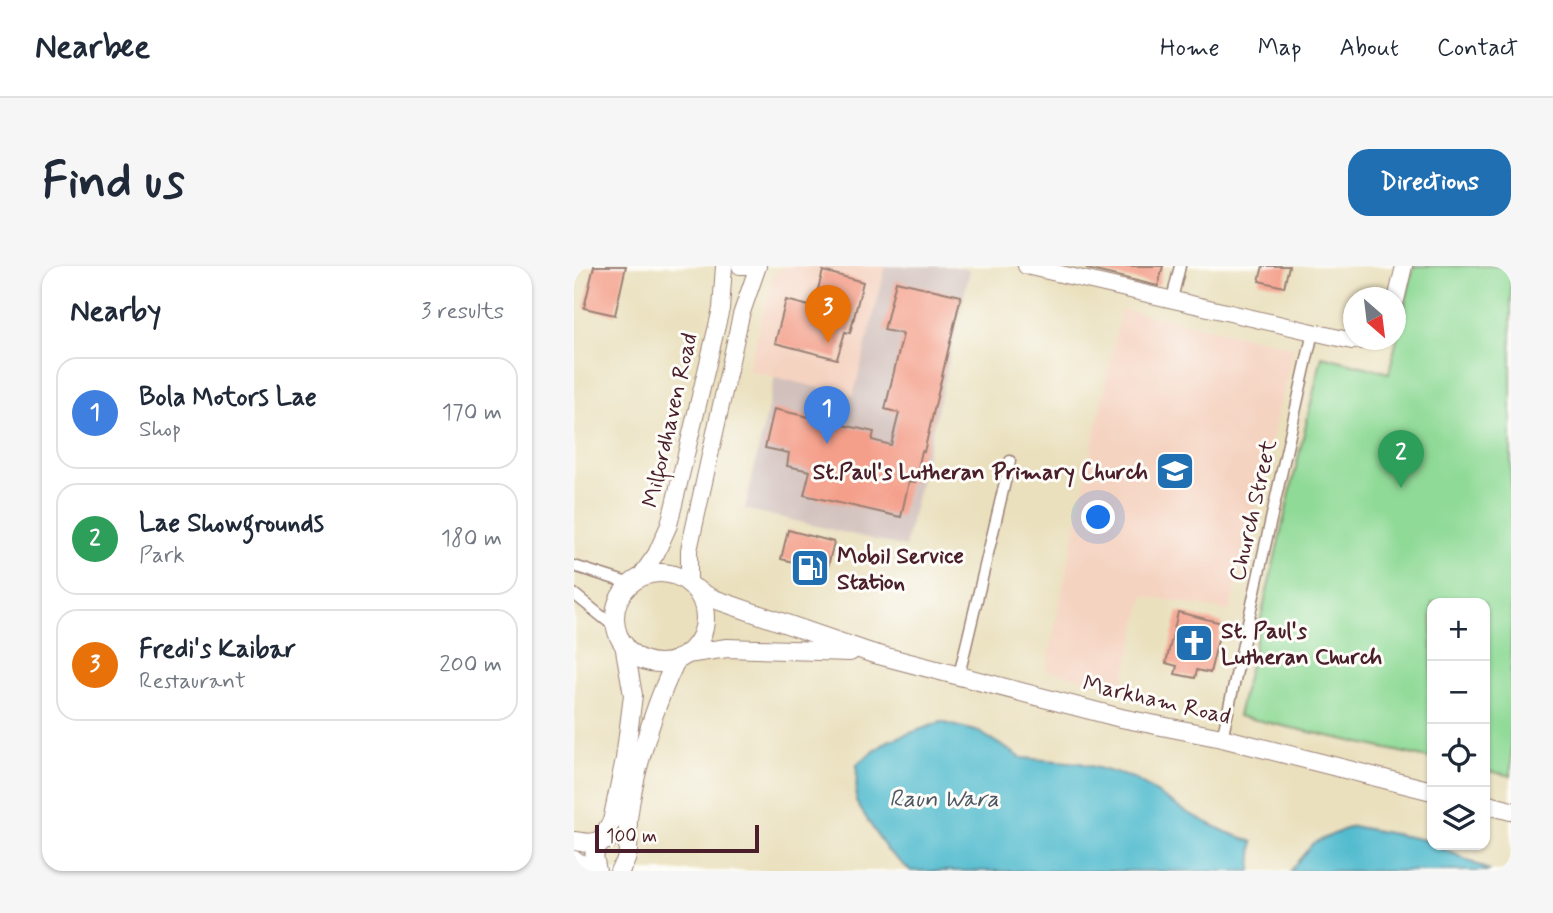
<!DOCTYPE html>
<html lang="en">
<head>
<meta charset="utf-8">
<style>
	body { margin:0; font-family:Mynerve,sans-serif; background:#f6f6f7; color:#1f2937 }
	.controls { position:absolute; right:21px; bottom:21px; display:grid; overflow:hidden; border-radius:14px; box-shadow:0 2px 5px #0004 }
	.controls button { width:63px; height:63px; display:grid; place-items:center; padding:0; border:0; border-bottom:2px solid #e0e1e3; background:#fff; color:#1f2937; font:35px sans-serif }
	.compass { position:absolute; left:769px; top:21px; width:63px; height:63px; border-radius:50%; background:#fff; box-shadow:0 2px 5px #0004; rotate:152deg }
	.scale { position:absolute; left:21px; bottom:18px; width:164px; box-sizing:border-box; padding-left:7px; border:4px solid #4a1f2b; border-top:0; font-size:19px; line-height:24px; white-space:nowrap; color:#4a1f2b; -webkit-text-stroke:5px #fdfcf7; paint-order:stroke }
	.you { position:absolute; left:525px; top:252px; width:24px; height:24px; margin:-18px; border:5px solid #fff; border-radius:50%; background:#1a73e8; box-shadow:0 0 0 10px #1a73e833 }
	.badge { display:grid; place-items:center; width:46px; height:46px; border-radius:50%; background:#1f6fb2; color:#fff; font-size:23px; font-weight:700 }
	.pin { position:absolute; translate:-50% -58px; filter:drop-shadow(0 2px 4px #0008) }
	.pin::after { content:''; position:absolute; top:37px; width:24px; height:21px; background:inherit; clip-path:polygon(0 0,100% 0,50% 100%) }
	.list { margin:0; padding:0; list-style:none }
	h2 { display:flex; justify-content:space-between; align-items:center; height:91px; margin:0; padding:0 28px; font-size:30px }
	h2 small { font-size:23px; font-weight:400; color:#747a83 }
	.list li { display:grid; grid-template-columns:46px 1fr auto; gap:21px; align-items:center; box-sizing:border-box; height:112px; margin:0 14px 14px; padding:0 14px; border:2px solid #e0e1e3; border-radius:21px }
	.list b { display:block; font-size:26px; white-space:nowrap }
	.list p { margin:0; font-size:23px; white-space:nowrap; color:#747a83 }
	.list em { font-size:23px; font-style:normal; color:#747a83 }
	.icon { flex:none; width:38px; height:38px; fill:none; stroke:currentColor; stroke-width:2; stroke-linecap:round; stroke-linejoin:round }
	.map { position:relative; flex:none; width:937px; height:605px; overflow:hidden; border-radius:21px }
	header { display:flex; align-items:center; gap:42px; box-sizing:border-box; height:98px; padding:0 35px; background:#fff; border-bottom:2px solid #e0e1e3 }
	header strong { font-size:33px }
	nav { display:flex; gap:38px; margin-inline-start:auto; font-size:24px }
	.intro { display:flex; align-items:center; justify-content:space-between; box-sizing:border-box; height:168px; padding:0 42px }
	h1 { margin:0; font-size:49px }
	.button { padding:18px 32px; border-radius:21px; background:#1f6fb2; color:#fff; font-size:24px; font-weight:700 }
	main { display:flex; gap:42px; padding:0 42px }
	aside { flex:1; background:#fff; border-radius:21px; box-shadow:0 2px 5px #0004 }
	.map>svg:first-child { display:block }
	.built { fill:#f5d3c1 }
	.industrial { fill:#d1c0bc }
	.green { fill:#90da97; stroke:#6d7c61; stroke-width:2 }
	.water { fill:#53bccf; stroke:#4e6e7d; stroke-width:2 }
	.building { fill:#f49f8a }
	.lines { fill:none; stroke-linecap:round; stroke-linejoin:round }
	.street-casing { stroke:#9a8074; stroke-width:13 }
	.secondary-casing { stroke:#9a8074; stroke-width:18 }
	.primary-casing { stroke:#9a8074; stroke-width:20 }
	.street { stroke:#fff; stroke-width:10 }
	.secondary { stroke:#fff; stroke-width:16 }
	.primary { stroke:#fff; stroke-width:18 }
	.labels { text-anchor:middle; stroke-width:6; stroke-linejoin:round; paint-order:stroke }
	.street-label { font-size:23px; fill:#4a1f2b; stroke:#fdfcf7 }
	.poi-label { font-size:23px; font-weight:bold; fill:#4a1f2b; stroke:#fdfcf7; text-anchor:start }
	.water-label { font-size:24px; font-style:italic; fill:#4d5664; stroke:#fdfcf7 }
</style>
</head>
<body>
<header>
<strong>Nearbee</strong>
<nav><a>Home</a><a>Map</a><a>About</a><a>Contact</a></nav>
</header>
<div class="intro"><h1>Find us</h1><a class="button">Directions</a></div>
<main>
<aside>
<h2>Nearby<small>3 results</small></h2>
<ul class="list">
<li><span class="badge" style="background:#3f7fe0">1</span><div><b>Bola Motors Lae</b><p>Shop</p></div><em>170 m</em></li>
<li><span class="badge" style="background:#2e9e5b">2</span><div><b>Lae Showgrounds</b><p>Park</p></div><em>180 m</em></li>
<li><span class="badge" style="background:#e8710a">3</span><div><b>Fredi's Kaibar</b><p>Restaurant</p></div><em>200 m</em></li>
</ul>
</aside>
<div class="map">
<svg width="937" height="605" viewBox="0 0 937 605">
	<rect width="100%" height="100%" fill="#fdfcf7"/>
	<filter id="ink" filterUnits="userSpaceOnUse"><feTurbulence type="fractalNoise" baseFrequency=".0143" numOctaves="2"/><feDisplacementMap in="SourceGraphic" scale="14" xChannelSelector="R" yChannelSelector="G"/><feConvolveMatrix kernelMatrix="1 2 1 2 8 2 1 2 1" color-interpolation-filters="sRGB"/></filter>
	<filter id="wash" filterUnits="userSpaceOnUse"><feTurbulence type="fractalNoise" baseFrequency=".00686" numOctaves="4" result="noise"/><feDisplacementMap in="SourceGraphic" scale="28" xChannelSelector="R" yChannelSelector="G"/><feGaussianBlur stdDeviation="1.57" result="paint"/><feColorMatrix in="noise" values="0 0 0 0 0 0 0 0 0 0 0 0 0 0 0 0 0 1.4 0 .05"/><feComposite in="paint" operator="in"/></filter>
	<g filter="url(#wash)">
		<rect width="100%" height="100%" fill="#eae0be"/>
		<!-- built -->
		<g class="built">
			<path d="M210,0H312L279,131L174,104L199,9Z"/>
			<path d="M547,43L720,81L656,345L570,330L548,422L472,404Z"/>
		</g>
		<!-- industrial -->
		<path class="industrial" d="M312,0H379L396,4L331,281L171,243L201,111L279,130Z"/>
		<!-- green -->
		<path class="green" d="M840,0H937V510L911,504V337H858V493L664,450L748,90L815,107Z"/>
		<!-- water -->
		<g class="water">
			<path d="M367,456L405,466L448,492L506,497L559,512L614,547L652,566L679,576L677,605H337L313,584L282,536L283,498L314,475Z"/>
			<path d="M778,560L851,574L916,605H716L739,577Z"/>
		</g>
		<g id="blocks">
			<!-- building -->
			<g class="building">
				<path d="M20,0H52L41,49L10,42Z"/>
				<path d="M513,0H589L584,20L513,3Z"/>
				<path d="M689,0H715L710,21L685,15Z"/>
				<path d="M249,5L289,16L276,67L271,66L263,93L201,77L212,34L239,41Z"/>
				<path d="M322,15L387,30L350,186L348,185L341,216L335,215L327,251L230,229L236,205L213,200L215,187L191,182L200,143L300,166L298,174L317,179L325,147L311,143L329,68L310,64Z"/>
				<path d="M214,264L260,276L253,304L207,293Z"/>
				<path d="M604,346L648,357L636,407L623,404L621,412L601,408L603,400L592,397Z"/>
			</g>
		</g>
	</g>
	<g filter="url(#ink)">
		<use href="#blocks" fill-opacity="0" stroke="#9a8074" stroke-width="2"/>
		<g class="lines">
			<!-- street casing -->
			<g class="street-casing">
				<g id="street">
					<path d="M598,33L606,0"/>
					<path d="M0,300L57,318"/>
					<path d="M0,328L42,362"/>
					<path d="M385,409L436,195"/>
					<path d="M648,472L739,66"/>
				</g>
			</g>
			<!-- secondary casing -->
			<g class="secondary-casing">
				<g id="secondary">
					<path d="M166,0H178"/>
					<path d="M452,0L778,75L796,74"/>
					<path d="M822,34L830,0"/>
					<path d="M65,312L82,288L95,259L147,43L150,0"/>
					<path d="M115,317V284L167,49L184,0"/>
				</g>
			</g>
			<!-- primary casing -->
			<g class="primary-casing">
				<g id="primary">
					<circle cx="86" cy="352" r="45"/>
					<path d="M122,323L137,332L297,387L547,452L648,472L858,525"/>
					<path d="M113,388L153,382L276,386"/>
					<path d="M911,538L937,545"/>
					<path d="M0,575L15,577L34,574"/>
					<path d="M0,594L21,605"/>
					<path d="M23,605L20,590L24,578L38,555L51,493L59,429L50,378"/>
					<path d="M45,605C59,590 53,572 54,553C59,508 82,434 103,393"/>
				</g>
			</g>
			<!-- street -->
			<use href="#street" class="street"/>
			<!-- secondary -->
			<use href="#secondary" class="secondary"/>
			<!-- primary -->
			<use href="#primary" class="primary"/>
		</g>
	</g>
	<!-- icons -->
	<defs>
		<g id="school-square" transform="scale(2.0125)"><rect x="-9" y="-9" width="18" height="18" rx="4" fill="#1f6fb2" stroke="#fdfcf7"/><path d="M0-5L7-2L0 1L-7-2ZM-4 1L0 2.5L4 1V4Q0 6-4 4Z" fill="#fff"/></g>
		<g id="fuel-square" transform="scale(2.0125)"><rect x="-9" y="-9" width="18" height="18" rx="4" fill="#1f6fb2" stroke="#fdfcf7"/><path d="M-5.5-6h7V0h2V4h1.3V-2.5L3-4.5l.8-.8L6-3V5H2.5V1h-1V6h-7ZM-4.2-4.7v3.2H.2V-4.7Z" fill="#fff"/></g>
		<g id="church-square" transform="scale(2.0125)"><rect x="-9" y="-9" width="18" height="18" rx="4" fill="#1f6fb2" stroke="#fdfcf7"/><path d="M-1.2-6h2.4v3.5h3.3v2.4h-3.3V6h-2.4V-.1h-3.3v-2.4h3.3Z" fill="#fff"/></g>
	</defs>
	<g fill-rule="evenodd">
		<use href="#school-square" x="601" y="205"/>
		<use href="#fuel-square" x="236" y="302"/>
		<use href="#church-square" x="620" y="377"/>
	</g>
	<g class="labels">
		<!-- street labels -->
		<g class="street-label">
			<text transform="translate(95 154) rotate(-77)" y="8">Milfordhaven Road</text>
			<text transform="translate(678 244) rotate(-77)" y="8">Church Street</text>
			<text transform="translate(583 433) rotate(13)" y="8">Markham Road</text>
		</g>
		<!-- poi labels -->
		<g class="poi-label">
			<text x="574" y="213" text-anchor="end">St.Paul's Lutheran Primary Church</text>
			<text x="263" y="297">Mobil Service<tspan x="263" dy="26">Station</tspan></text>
			<text x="647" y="372">St. Paul's<tspan x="647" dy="26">Lutheran Church</tspan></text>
		</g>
		<!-- water labels -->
		<g class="water-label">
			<text x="370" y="540">Raun Wara</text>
		</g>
	</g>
</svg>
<div class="controls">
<button>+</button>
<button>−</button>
<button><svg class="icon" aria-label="locate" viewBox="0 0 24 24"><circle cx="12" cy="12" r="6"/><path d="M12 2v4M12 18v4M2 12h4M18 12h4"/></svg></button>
<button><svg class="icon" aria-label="layers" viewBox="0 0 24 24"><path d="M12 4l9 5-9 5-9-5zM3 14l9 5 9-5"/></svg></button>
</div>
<svg class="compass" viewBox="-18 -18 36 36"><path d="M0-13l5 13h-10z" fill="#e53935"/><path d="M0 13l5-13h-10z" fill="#747a83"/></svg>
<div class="scale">100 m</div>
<div class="you"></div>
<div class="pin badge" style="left:253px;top:178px;background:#3f7fe0">1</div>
<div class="pin badge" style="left:827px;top:222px;background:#2e9e5b">2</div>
<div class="pin badge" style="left:254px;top:77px;background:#e8710a">3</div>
</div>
</main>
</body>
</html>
